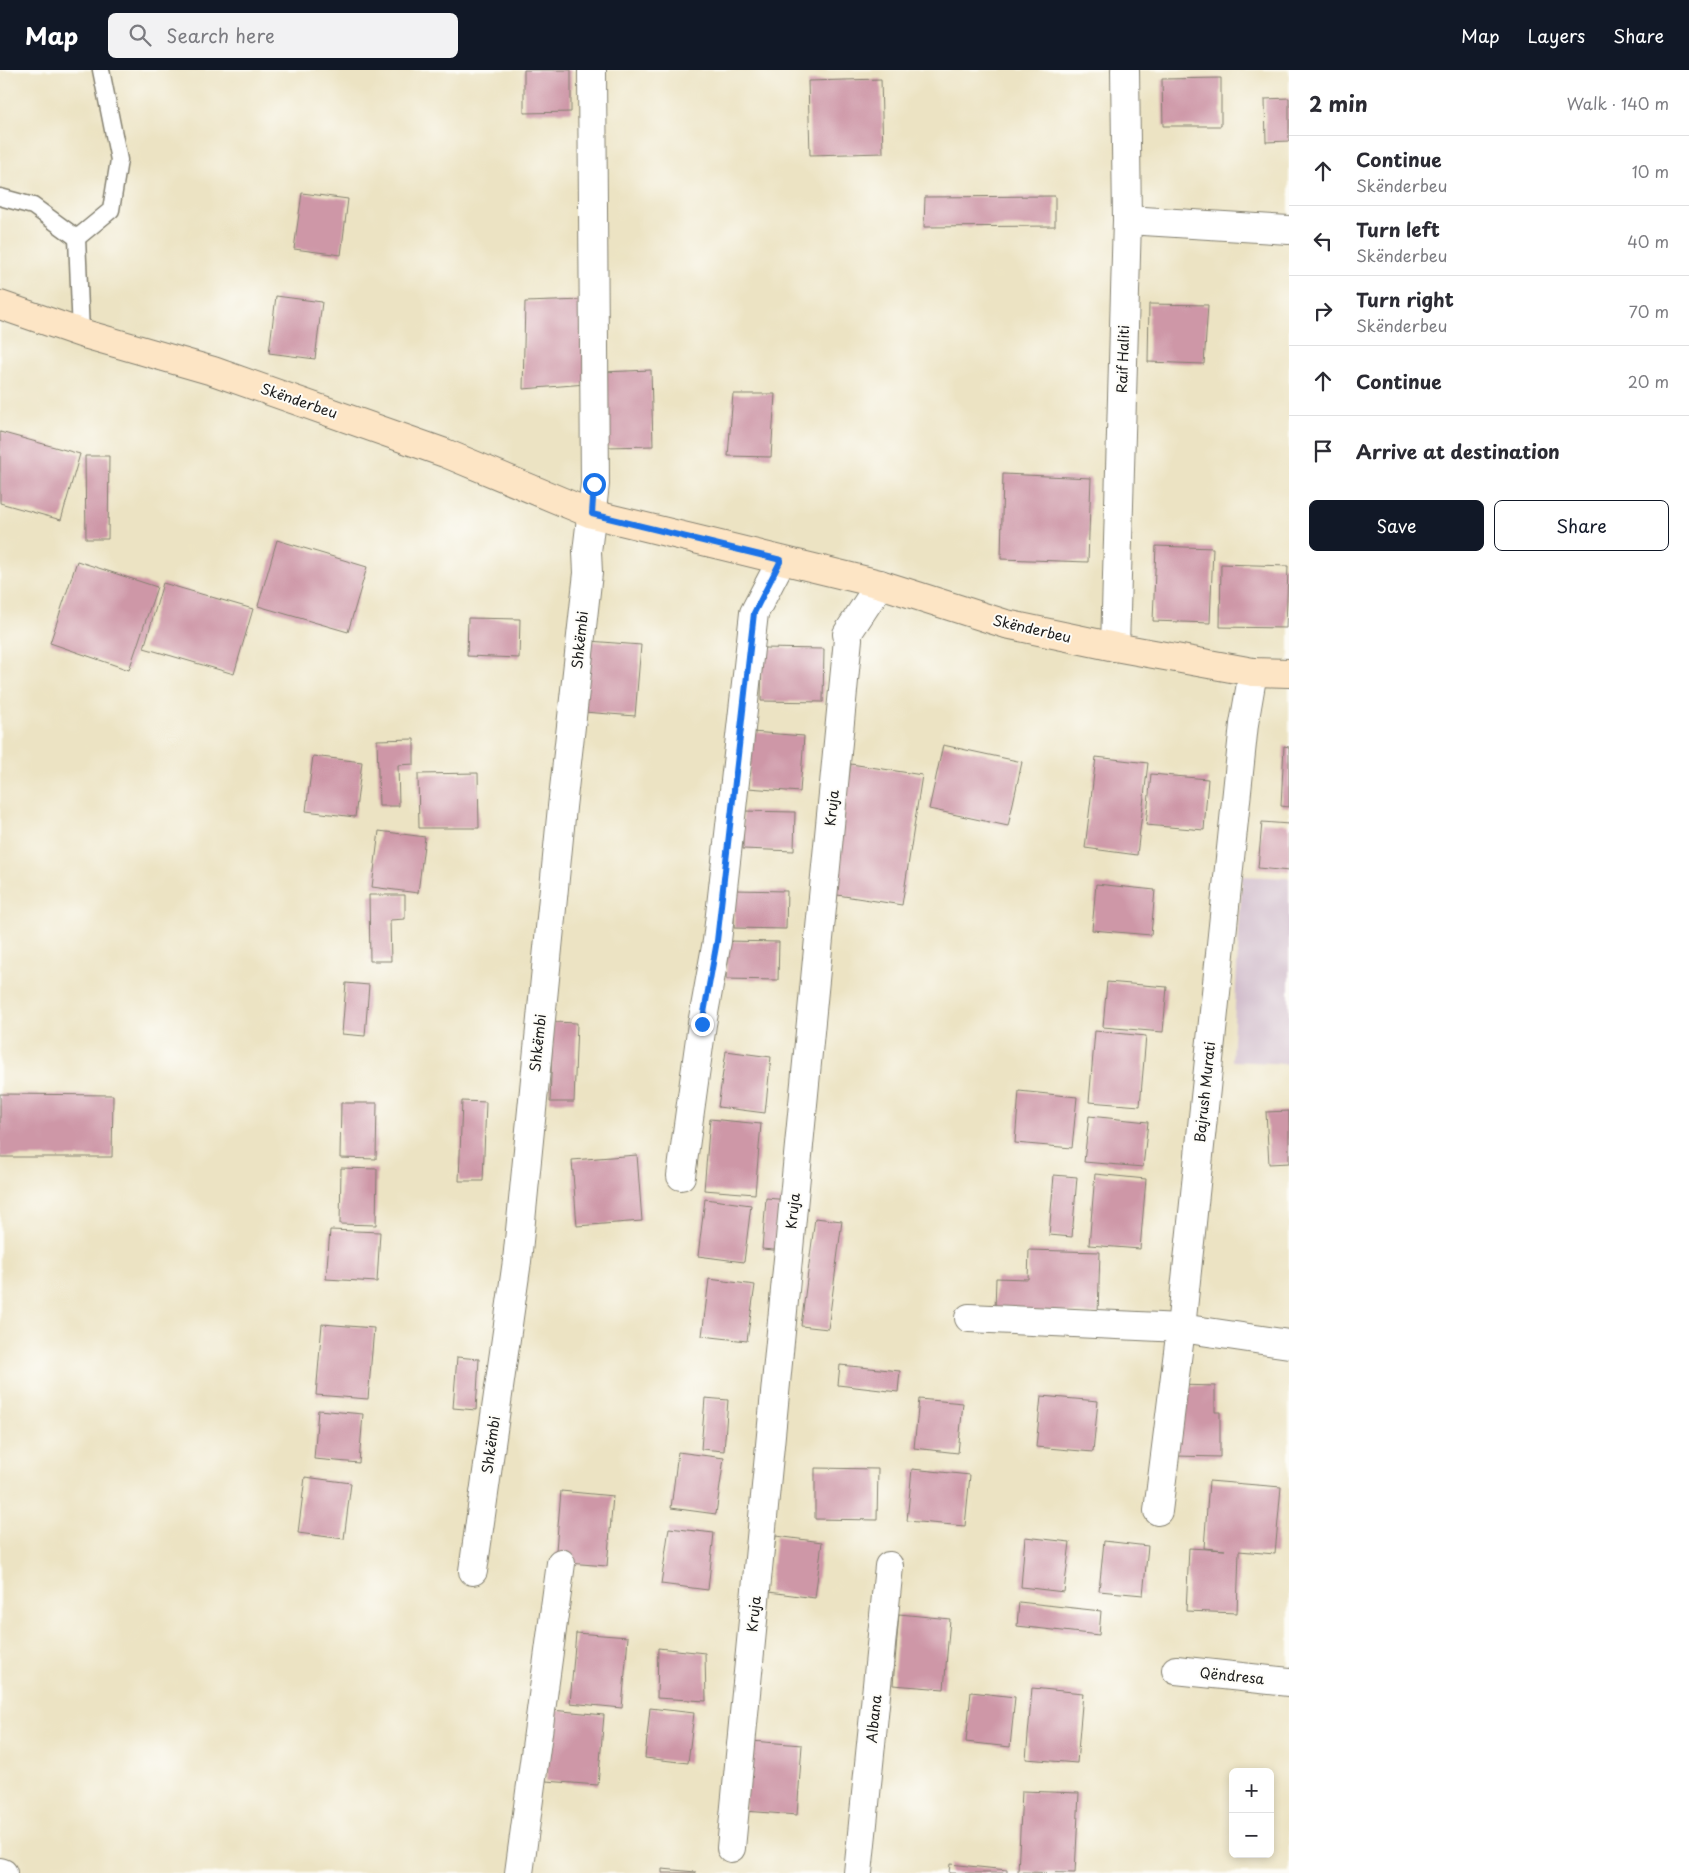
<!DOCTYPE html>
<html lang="en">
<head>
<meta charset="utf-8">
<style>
	body { margin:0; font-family:"Playpen Sans",sans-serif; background:#f2f2f3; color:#2b2b33 }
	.controls { position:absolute; right:15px; bottom:15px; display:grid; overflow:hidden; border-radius:8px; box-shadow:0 2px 8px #0003 }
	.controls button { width:45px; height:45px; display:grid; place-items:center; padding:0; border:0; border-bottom:1px solid #e1e1e2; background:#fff; color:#2b2b33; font:25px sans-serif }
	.stop { position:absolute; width:15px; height:15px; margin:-11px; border:4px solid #1a73e8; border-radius:50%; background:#fff }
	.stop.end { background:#1a73e8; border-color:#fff; box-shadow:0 1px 5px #0008 }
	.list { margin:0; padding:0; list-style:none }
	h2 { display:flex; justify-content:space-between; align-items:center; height:65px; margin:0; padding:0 20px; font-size:21px }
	h2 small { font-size:16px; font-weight:400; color:#7c7c81 }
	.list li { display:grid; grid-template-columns:32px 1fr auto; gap:15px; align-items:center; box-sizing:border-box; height:70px; padding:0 20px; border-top:1px solid #e1e1e2 }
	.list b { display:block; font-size:19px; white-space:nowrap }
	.list p { margin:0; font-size:16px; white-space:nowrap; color:#7c7c81 }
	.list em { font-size:16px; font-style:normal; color:#7c7c81 }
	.actions { display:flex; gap:10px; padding:15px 20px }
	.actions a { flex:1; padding:11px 0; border:1px solid #111827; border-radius:8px; text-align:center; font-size:18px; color:#111827 }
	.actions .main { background:#111827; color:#fff }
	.icon { flex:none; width:28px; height:28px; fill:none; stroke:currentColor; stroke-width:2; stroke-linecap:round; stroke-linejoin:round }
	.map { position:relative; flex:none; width:1289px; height:1803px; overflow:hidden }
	header { display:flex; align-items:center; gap:30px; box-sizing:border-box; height:70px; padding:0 25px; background:#111827; color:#fff }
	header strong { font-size:24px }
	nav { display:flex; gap:28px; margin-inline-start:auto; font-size:18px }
	.search { width:350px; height:45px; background:#f2f2f3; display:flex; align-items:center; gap:12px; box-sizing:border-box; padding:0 18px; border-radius:8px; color:#7c7c81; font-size:19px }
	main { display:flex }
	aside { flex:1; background:#fff }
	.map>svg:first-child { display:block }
	.industrial { fill:#d1bdcc }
	.building { fill:#ce97a7 }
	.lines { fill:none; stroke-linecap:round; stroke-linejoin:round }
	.service-casing { stroke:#848070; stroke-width:19 }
	.minor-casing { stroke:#848070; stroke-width:30 }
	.secondary-casing { stroke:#848070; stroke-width:30 }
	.service { stroke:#fff; stroke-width:16 }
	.minor { stroke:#fff; stroke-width:28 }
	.secondary { stroke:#fde5c5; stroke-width:28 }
	.route { stroke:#1a73e8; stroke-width:6 }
	.labels { text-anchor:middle; stroke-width:4; stroke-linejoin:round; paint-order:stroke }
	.street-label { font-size:14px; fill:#1c1c1c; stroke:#fdfcf7 }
</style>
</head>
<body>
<header>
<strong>Map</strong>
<div class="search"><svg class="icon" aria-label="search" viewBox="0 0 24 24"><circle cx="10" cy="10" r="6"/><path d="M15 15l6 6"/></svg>Search here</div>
<nav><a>Map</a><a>Layers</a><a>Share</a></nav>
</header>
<main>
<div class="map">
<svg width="1289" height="1803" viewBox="0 0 1289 1803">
	<rect width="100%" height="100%" fill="#fdfcf7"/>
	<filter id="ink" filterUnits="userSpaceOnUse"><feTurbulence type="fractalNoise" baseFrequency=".02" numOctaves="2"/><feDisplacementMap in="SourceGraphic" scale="10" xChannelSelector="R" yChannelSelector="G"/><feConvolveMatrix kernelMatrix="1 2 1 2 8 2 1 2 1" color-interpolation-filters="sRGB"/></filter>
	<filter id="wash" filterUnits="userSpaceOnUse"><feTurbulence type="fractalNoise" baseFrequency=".0096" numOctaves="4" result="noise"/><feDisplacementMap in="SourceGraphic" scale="20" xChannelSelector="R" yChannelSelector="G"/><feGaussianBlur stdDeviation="1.12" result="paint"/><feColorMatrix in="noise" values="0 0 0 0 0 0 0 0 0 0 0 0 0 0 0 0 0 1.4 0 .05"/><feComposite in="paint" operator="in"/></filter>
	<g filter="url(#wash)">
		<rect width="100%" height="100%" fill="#ece3c3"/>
		<!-- industrial -->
		<path class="industrial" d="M1242,806L1289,808V994L1232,991Z"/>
		<g id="blocks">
			<!-- building -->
			<g class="building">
				<path d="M524,0H571V42L524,43Z"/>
				<path d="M1221,8V56H1163L1162,9Z"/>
				<path d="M881,9L883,83L810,85L808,11Z"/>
				<path d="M1289,28V71L1266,72L1265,29Z"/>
				<path d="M302,123L348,129L341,185L294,179Z"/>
				<path d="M1055,126V156L924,157L925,127Z"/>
				<path d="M276,226L322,232L315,289L269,283Z"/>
				<path d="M584,230L586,314L523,319L525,232Z"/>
				<path d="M1149,234L1208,235L1204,294L1148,292Z"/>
				<path d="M651,300L653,376L606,377L603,302Z"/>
				<path d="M733,324H775L771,387L728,386Z"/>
				<path d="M0,362L80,384L61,450L0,433Z"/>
				<path d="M85,386H109L108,469H86Z"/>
				<path d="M1003,404L1091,408L1088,492L1001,489Z"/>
				<path d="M277,470L367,497L348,562L258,536Z"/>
				<path d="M1156,476L1213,478L1210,553L1153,551Z"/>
				<path d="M77,491L157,517L129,600L50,573Z"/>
				<path d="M1221,494L1288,496L1286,558L1220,557Z"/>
				<path d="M163,513L253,539L234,604L144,578Z"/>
				<path d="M468,548L520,549L519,588L467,586Z"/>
				<path d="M589,571L641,575L635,646L584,642Z"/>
				<path d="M762,578L824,579L823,632L761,631Z"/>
				<path d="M752,662L804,666L800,722L748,718Z"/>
				<path d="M414,669V694L398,695L399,736H379L377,670Z"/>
				<path d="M943,675L1022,692L1008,756L929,739Z"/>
				<path d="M1284,676L1289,677V737L1281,736Z"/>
				<path d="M313,686L362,692L355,747L306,741Z"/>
				<path d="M1096,687L1148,693L1137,785L1085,778Z"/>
				<path d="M851,694L922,705L902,835L831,824Z"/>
				<path d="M478,703L479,758H419L418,704Z"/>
				<path d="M1151,704L1208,709L1204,760L1146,755Z"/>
				<path d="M743,741L795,742L794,781L743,779Z"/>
				<path d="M1262,752L1289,754V801L1258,798Z"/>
				<path d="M379,761L425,767L418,823L372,817Z"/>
				<path d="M1096,814L1155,820L1151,865L1092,860Z"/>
				<path d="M735,820L787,821L786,859L734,858Z"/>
				<path d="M369,825H405V849L390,850L391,891H370Z"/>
				<path d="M727,871L779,872L778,910L726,909Z"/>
				<path d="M1107,912L1167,917L1163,962L1103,957Z"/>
				<path d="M346,913L369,915L365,966L342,964Z"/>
				<path d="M553,952L577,953L574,1032H550Z"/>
				<path d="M1095,961L1146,966L1140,1036L1089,1032Z"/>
				<path d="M726,981L771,987L765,1043L718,1037Z"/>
				<path d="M1019,1021L1077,1027L1072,1078L1015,1073Z"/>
				<path d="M0,1024L113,1025L112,1087H0Z"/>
				<path d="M462,1031L486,1032L483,1111H459Z"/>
				<path d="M341,1033H377L376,1089L340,1088Z"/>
				<path d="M1289,1041V1093L1269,1094L1266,1042Z"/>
				<path d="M1089,1046L1148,1052L1143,1097L1084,1092Z"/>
				<path d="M710,1049L761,1054L755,1124L704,1120Z"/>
				<path d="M637,1085L642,1151L577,1156L572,1090Z"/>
				<path d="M341,1098L377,1099L376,1155L340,1154Z"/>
				<path d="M1095,1104L1146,1109L1140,1179L1089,1175Z"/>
				<path d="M1054,1105L1077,1107L1072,1167L1049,1165Z"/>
				<path d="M766,1128L789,1130L784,1181L762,1179Z"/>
				<path d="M705,1129L751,1135L744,1192L698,1186Z"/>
				<path d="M815,1148L842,1151L828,1259L801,1256Z"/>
				<path d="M330,1160L380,1162L377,1212L326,1209Z"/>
				<path d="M1029,1180L1100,1182L1098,1244L995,1240L996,1208L1028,1209Z"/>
				<path d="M709,1209L755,1215L747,1271L702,1266Z"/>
				<path d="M322,1254L374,1258L368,1329L316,1325Z"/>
				<path d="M457,1287L479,1289L476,1340L453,1338Z"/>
				<path d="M840,1295L900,1301L898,1322L838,1315Z"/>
				<path d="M1178,1315L1215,1316V1342H1220V1387L1177,1386Z"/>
				<path d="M1041,1326L1098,1331L1093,1382L1036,1377Z"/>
				<path d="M705,1328L728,1330L724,1381L701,1379Z"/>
				<path d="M919,1329L963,1333L958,1383L914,1378Z"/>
				<path d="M318,1340L363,1344L359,1393L314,1389Z"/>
				<path d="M678,1382L724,1388L716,1444L671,1438Z"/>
				<path d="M815,1398L878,1399L877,1450L815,1449Z"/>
				<path d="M912,1399L970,1405L965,1456L907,1451Z"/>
				<path d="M305,1407L351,1413L344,1469L298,1463Z"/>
				<path d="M1209,1411L1281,1417L1275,1484L1239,1481L1237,1543L1186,1541L1189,1478L1225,1480L1204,1478Z"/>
				<path d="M561,1421L613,1426L607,1496L555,1492Z"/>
				<path d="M669,1458L714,1463L708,1520L661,1514Z"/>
				<path d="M776,1466L822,1472L815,1528L769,1522Z"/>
				<path d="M1025,1467L1070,1472L1064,1522L1021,1517Z"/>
				<path d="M1104,1471L1148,1476L1143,1525L1099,1521Z"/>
				<path d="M1019,1532L1101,1541L1099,1565L1017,1556Z"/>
				<path d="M899,1544L950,1549L944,1619L893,1615Z"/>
				<path d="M576,1563L628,1567L622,1638L570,1633Z"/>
				<path d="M658,1578L705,1583L706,1631L657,1628Z"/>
				<path d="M1032,1618L1083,1623L1077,1693L1026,1689Z"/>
				<path d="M971,1622L1015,1627L1010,1677L966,1672Z"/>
				<path d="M650,1638L694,1643L688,1693L645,1688Z"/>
				<path d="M552,1640L604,1645L598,1715L546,1711Z"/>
				<path d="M751,1671L802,1675L797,1745L745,1741Z"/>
				<path d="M1022,1721L1079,1723L1075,1803L1018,1802Z"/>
				<path d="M950,1794L1007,1800V1803H949Z"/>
				<path d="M662,1799L696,1802V1803H662Z"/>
			</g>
		</g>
	</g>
	<g filter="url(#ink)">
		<use href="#blocks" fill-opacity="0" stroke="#848070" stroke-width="1"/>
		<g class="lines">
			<!-- service casing -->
			<g class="service-casing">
				<g id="service">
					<path d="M0,127L33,136L77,168"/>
					<path d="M77,168L111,140L119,90L101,0"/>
					<path d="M77,168L81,263"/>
				</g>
			</g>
			<!-- minor casing -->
			<g class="minor-casing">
				<g id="minor">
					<path d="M1127,150L1289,160"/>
					<path d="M1115,577L1127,150L1125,0"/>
					<path d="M681,1106L702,954L717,871L754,543L781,491"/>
					<path d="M969,1248L1181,1258L1289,1274"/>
					<path d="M1158,1441L1181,1258L1244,654L1253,602"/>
					<path d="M473,1501L517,1191L562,737L588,503L587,482L595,414L592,0"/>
					<path d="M1176,1600L1289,1612"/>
					<path d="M731,1778L848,569L847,564L880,514"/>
					<path d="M0,1802L3,1803"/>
					<path d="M519,1803L561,1493"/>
					<path d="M858,1803L889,1496"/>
				</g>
			</g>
			<!-- secondary casing -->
			<g class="secondary-casing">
				<path id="secondary" d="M0,235L81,263L213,301L445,383L592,444L880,514L1006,554L1115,577L1253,602L1289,603"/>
			</g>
			<!-- service -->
			<use href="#service" class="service"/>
			<!-- minor -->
			<use href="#minor" class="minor"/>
			<!-- secondary -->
			<use href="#secondary" class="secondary"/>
		</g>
	</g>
	<g class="lines" filter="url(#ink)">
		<!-- route -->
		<path class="route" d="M594,414L592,444L781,490L754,543L717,871L702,954"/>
	</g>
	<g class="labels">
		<!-- street labels -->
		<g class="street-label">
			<text transform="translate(1123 289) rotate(-88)" y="5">Raif Haliti</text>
			<text transform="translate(299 331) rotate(19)" y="5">Skënderbeu</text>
			<text transform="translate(1032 559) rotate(13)" y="5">Skënderbeu</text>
			<text transform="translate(580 570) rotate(-84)" y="5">Shkëmbi</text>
			<text transform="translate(832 738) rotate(-84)" y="5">Kruja</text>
			<text transform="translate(538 973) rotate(-84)" y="5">Shkëmbi</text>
			<text transform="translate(1205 1022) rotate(-84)" y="5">Bajrush Murati</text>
			<text transform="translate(793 1141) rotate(-84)" y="5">Kruja</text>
			<text transform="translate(491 1375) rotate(-82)" y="5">Shkëmbi</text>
			<text transform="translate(754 1544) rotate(-84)" y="5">Kruja</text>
			<text transform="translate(1232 1606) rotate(6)" y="5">Qëndresa</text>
			<text transform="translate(874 1649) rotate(-84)" y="5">Albana</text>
		</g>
	</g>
</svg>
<div class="controls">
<button>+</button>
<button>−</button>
</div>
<div class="stop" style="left:594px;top:414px"></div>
<div class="stop end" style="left:702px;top:954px"></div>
</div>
<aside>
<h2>2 min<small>Walk · 140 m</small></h2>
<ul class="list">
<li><svg class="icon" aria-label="ahead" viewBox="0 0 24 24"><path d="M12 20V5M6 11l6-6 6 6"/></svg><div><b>Continue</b><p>Skënderbeu</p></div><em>10 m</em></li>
<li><svg class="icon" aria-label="left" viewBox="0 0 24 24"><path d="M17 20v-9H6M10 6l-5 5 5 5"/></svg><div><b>Turn left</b><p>Skënderbeu</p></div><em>40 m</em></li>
<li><svg class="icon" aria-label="right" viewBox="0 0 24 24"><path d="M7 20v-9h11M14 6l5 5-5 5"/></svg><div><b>Turn right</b><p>Skënderbeu</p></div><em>70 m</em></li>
<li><svg class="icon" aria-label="ahead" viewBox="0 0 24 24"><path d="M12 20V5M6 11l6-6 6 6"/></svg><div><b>Continue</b></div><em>20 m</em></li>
<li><svg class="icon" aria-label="arrive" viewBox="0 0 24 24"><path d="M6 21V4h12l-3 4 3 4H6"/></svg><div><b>Arrive at destination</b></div></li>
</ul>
<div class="actions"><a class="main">Save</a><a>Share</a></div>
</aside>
</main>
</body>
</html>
